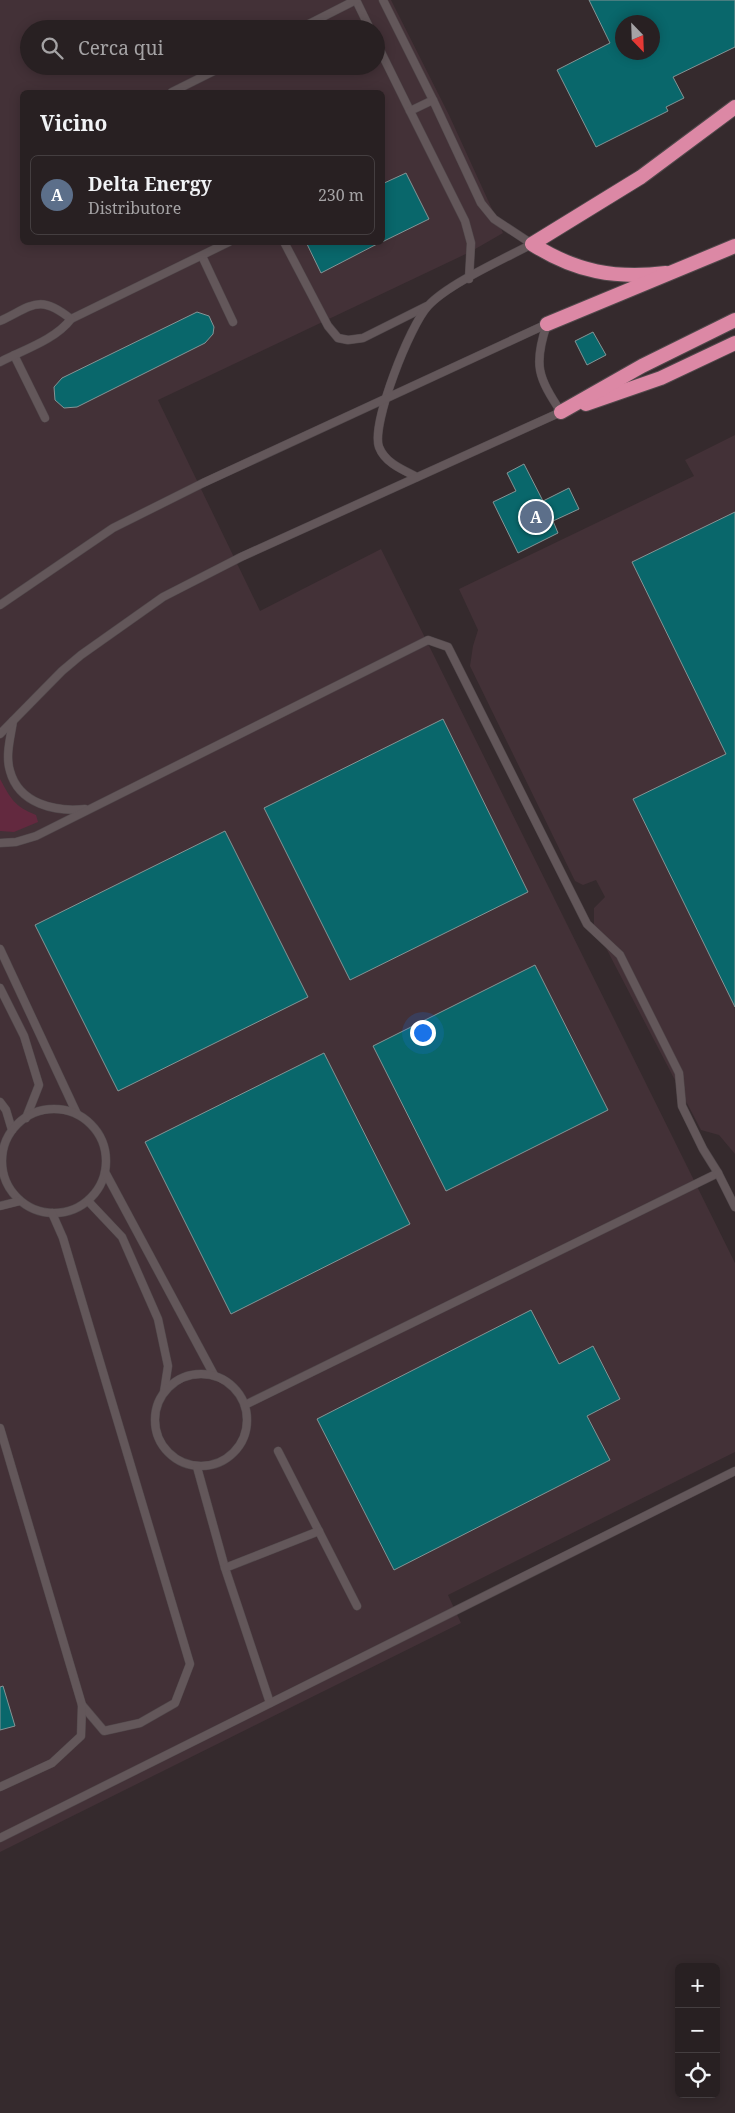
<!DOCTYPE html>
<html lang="it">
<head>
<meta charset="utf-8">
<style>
	body { margin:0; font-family:"Noto Serif",serif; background:#30282a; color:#f1f3f6 }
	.controls { position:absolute; right:15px; bottom:15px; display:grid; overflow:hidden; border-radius:8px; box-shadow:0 2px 12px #0003 }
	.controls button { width:45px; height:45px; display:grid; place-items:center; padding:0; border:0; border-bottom:1px solid #443e40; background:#282022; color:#f1f3f6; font:25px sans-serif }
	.compass { position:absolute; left:615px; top:15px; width:45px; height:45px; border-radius:50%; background:#282022; box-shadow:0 2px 12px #0003; rotate:157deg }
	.you { position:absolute; left:422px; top:1032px; width:18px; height:18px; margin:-12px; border:4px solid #fff; border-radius:50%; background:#1a73e8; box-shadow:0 0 0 8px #1a73e833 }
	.badge { display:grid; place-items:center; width:32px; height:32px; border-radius:50%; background:#0b8043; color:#fff; font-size:16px; font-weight:700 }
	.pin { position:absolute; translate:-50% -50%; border:2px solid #fff; box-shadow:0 1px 5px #0006 }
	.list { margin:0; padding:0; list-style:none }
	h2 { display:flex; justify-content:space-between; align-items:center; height:65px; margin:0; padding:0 20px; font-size:21px }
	h2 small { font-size:16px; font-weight:400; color:#a5a3a5 }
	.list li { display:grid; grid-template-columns:32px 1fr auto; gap:15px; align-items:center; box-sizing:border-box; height:80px; margin:0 10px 10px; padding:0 10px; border:1px solid #443e40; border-radius:8px }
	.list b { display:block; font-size:19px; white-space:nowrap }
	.list p { margin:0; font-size:16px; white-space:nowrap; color:#a5a3a5 }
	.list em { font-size:16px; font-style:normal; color:#a5a3a5 }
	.icon { flex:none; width:28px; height:28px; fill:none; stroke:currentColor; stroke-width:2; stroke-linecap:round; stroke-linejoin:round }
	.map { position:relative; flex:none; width:735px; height:2113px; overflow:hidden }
	.search { position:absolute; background:#282022; box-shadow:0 2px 12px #0003; left:20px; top:20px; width:365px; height:55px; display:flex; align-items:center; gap:12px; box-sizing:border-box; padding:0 18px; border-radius:28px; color:#a5a3a5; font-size:19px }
	.panel { position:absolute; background:#282022; box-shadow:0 2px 12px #0003; left:20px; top:90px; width:365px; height:155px; border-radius:8px }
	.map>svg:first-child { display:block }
	.built { fill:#433137; fill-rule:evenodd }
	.green { fill:#63293f }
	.building { fill:#09676b; stroke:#859495; fill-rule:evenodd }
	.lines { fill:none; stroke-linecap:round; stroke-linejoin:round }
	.service-casing { stroke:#51484b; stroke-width:9 }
	.trunk-casing { stroke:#51484b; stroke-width:16 }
	.service { stroke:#63575a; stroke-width:8 }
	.trunk { stroke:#dc88a5; stroke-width:14 }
</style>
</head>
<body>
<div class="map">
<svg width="735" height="2113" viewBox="0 0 735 2113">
	<rect width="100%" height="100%" fill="#352a2d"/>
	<!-- built -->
	<g class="built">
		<path d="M0,0H391L449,115L503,233L470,252L158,400L260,611L381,549L735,1263V1452L448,1595L461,1623L0,1852ZM29,29H376V66H29ZM22,92H382V242H22Z"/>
		<path d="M735,435V1154L719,1135L701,1130L594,925V908L605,897L596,880L583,885L575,881L470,666L473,646L478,630L459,589L694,476L685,460Z"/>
	</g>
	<!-- green -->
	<path class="green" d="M0,779C11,799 14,806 36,815L38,822L14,832L0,831Z"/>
	<!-- building -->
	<g class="building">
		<path d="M589,0H735V47L673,77L684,98L666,107L668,111L596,147L557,70L610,43ZM622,22H652V52H622Z"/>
		<path d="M406,173L429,219L382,242V184Z"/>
		<path d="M306,242H381L321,273Z"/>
		<path d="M197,312L209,316L214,327L213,334L205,343L77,407L64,408L55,400L54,387L62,378Z"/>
		<path d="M593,332L606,355L587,365L575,341Z"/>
		<path d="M524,464L543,501L569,488L579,509L553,521L558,533L518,553L493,502L516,491L507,473Z"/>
		<path d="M735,512V1007L633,799L726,754L632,562Z"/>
		<path d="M443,719L528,892L350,980L264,808Z"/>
		<path d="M225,831L308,997L118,1091L35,925Z"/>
		<path d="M535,965L608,1110L446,1191L373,1046Z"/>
		<path d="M324,1053L410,1224L231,1314L145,1142Z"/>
		<path d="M531,1310L559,1364L593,1346L620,1399L587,1416L610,1460L394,1570L317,1419Z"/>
		<path d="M3,1686L15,1726L0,1730V1687Z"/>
	</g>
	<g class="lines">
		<!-- service casing -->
		<g class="service-casing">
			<g id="service">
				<path d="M356,0L370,29"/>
				<path d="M383,0L433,100"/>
				<path d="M299,29L356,0"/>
				<path d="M376,42L410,111"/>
				<path d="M172,92L224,66"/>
				<path d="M284,242L328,326L338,338L348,340L363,338L427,306"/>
				<path d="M202,256L233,322"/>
				<path d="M0,321C32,306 39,293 71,319L229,242"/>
				<path d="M14,355L45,418"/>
				<path d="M0,362C23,350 55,340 71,319"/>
				<path d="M417,477C403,470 385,463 379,447C371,424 410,325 428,306C448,284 504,259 532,244L494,219L481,203L433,100L410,111L465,221L471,243L469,279"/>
				<path d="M0,605L113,528L203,483L547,324"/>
				<path d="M13,721C11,736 5,755 10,771C19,804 55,812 85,809"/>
				<path d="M0,734L62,671L81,655L163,597L241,557L561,412C538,377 533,365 547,324"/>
				<path d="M0,843L16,842L36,836L428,640L448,647L587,924L620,955L679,1073L682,1106L703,1149L718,1173L245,1405"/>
				<path d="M0,949L77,1114"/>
				<path d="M0,988L24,1036L39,1085L26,1118"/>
				<path d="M0,1102L6,1110L12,1130"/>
				<circle cx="54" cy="1161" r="52"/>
				<path d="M105,1172L214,1375"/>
				<path d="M718,1173L735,1207"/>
				<path d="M88,1201L122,1237L158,1319L168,1366L164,1392"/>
				<path d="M0,1206L20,1201"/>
				<path d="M52,1213L63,1238L190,1664L175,1703L140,1723L104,1731L82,1705"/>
				<circle cx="201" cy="1420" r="46"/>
				<path d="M0,1428L82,1705L81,1736L52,1763L0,1787"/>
				<path d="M278,1451L357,1606"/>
				<path d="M197,1467L225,1568L270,1703"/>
				<path d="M225,1568L319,1531"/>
				<path d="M0,1838L735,1471"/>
			</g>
		</g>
		<!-- trunk casing -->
		<g class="trunk-casing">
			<g id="trunk">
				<path d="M666,273C615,279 576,272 532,244L641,177L735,107"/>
				<path d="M547,324L735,246"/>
				<path d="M586,404L661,378L735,343"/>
				<path d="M561,412L642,366L735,320"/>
			</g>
		</g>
		<!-- service -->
		<use href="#service" class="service"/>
		<!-- trunk -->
		<use href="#trunk" class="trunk"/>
	</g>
</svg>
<div class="controls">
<button>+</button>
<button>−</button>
<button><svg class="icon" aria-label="locate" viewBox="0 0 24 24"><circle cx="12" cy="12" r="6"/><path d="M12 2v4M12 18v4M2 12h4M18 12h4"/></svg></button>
</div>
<svg class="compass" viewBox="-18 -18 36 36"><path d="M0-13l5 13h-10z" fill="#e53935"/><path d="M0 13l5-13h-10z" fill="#a5a3a5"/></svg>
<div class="you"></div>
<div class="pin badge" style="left:536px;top:517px;background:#5c6f8a">A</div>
<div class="search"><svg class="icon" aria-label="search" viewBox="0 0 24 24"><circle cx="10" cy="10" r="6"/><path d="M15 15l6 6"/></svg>Cerca qui</div>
<section class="panel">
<h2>Vicino<small></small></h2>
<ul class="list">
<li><span class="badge" style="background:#5c6f8a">A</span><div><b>Delta Energy</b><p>Distributore</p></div><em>230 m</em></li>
</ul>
</section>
</div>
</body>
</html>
